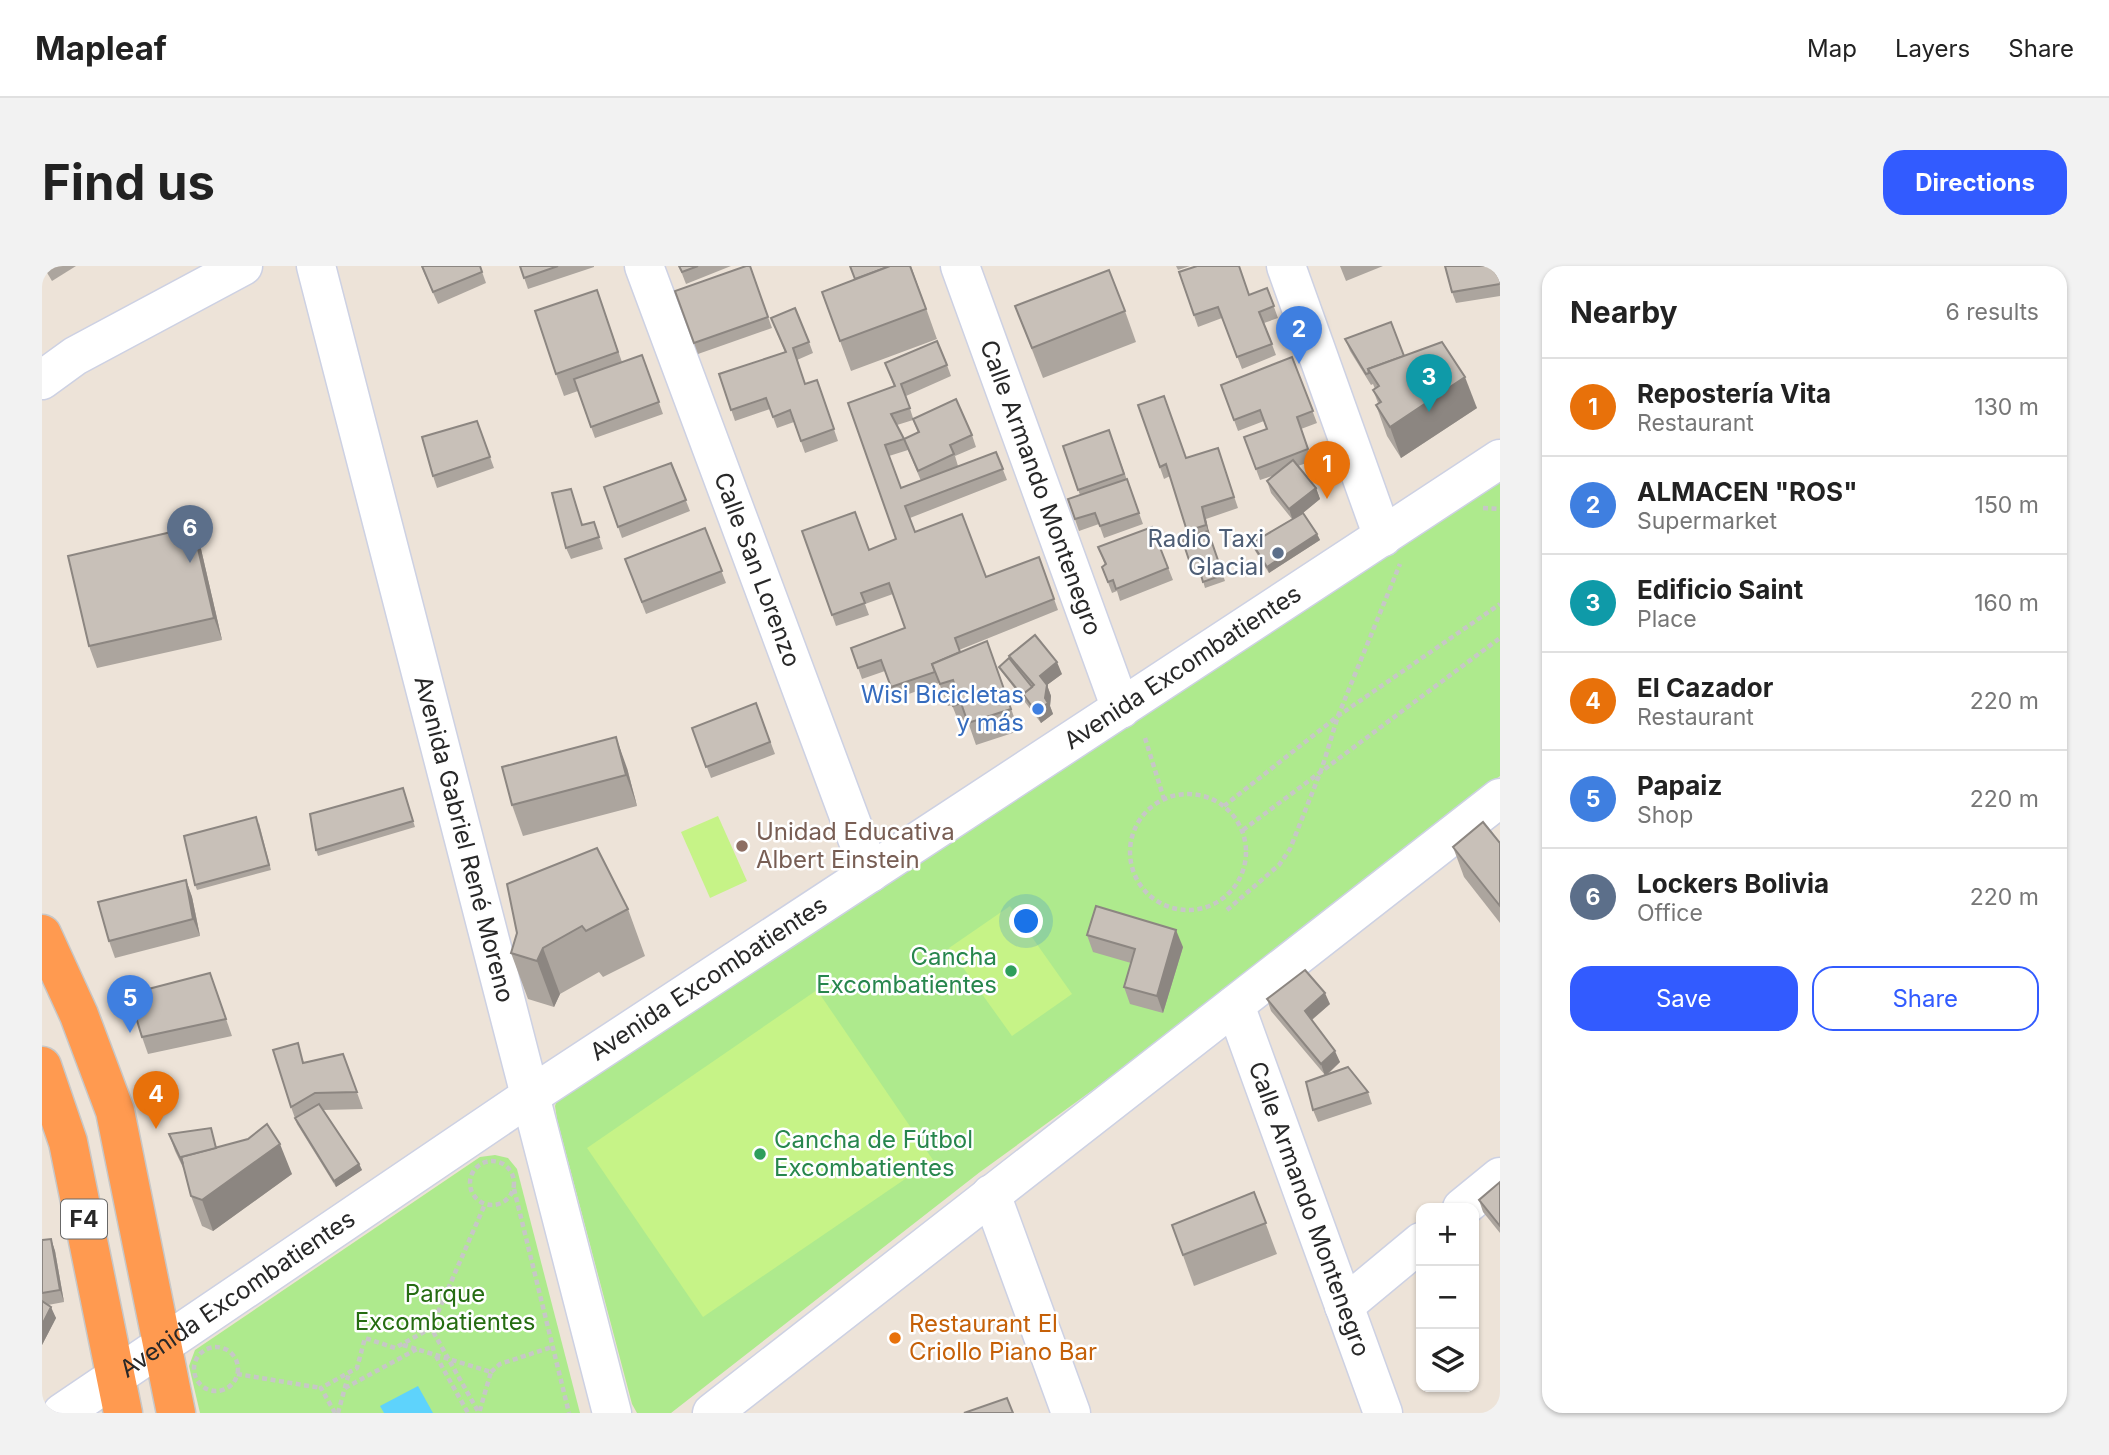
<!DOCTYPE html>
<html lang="en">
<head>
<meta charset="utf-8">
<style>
	body { margin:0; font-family:Inter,sans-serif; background:#f2f2f2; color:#222 }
	.controls { position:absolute; right:21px; bottom:21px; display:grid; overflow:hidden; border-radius:14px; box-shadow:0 2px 5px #0004 }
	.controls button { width:63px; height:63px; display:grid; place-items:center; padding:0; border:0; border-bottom:2px solid #e0e0e0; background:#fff; color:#222; font:35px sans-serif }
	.you { position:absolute; left:985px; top:656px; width:24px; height:24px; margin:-18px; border:5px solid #fff; border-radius:50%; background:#1a73e8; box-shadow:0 0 0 10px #1a73e833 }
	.badge { display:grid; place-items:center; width:46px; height:46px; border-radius:50%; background:#325bff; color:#fff; font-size:23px; font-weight:700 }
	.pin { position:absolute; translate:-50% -58px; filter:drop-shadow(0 2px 4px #0008) }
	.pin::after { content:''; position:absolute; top:37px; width:24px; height:21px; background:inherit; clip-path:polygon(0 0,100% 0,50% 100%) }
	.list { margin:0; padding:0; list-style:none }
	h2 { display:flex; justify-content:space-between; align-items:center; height:91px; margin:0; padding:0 28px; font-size:30px }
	h2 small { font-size:23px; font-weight:400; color:#767676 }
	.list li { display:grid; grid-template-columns:46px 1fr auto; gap:21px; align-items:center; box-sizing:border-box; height:98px; padding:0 28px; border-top:2px solid #e0e0e0 }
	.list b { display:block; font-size:26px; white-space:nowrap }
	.list p { margin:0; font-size:23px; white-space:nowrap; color:#767676 }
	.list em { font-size:23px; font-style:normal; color:#767676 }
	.actions { display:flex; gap:14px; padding:21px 28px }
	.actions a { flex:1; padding:16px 0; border:2px solid #325bff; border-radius:21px; text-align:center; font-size:24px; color:#325bff }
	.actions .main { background:#325bff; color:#fff }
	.icon { flex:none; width:38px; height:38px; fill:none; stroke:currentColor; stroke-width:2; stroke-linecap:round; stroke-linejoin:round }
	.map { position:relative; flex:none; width:1458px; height:1147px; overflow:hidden; border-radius:21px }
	header { display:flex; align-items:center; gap:42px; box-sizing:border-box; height:98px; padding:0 35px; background:#fff; border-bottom:2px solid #e0e0e0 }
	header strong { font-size:33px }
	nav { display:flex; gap:38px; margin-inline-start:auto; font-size:24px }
	.intro { display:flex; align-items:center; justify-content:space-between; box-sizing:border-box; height:168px; padding:0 42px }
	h1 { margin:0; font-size:49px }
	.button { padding:18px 32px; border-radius:21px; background:#325bff; color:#fff; font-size:24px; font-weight:700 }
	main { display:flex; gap:42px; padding:0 42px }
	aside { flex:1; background:#fff; border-radius:21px; box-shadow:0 2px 5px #0004 }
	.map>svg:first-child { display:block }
	.green { fill:#aeea8d }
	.pitch { fill:#c6f387 }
	.water { fill:#5ed3fc }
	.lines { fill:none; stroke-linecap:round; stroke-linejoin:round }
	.minor-casing { stroke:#cdd1e3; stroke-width:41 }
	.highway-casing { stroke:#c7c7c7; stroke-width:41 }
	.path { stroke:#c7c7c7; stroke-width:4.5; stroke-dasharray:5 3.5; stroke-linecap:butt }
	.minor { stroke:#fff; stroke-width:38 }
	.highway { stroke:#ff9a50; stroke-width:38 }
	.wall { fill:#aca59e; fill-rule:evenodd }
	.shaded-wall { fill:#8c8681 }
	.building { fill:#c8c0b8; stroke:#8c8681; stroke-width:2 }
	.service-dot { fill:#5c6f8a; stroke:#fff; stroke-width:2.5 }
	.shop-dot { fill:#3f7fe0; stroke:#fff; stroke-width:2.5 }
	.education-dot { fill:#8d6e63; stroke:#fff; stroke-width:2.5 }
	.leisure-dot { fill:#2e9e5b; stroke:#fff; stroke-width:2.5 }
	.food-dot { fill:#e8710a; stroke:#fff; stroke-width:2.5 }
	.labels { text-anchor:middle; stroke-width:5; stroke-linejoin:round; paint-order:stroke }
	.shield { fill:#fff; stroke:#686868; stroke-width:2 }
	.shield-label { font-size:23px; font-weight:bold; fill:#282828 }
	.street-label { font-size:24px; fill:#282828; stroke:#fff }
	.service-label { font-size:24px; fill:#4e5e75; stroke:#fff; text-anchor:end }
	.shop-label { font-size:24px; fill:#366cbe; stroke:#fff; text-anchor:end }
	.education-label { font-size:24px; fill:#785e54; stroke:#fff; text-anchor:start }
	.leisure-label { font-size:24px; fill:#27864d; stroke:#fff; text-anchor:end }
	.park-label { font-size:24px; fill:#256c11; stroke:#fff }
	.food-label { font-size:24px; fill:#c56008; stroke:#fff; text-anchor:start }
</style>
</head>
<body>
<header>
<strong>Mapleaf</strong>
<nav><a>Map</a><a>Layers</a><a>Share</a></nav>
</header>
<div class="intro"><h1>Find us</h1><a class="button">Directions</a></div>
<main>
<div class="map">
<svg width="1458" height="1147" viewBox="0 0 1458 1147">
	<rect width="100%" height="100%" fill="#ede3d8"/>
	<!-- green -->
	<g class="green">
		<path d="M1458,216V510L1187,725L938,906L629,1147H595L590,1138L515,853L513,840L517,829Z"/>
		<path d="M453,889L466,892L475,903L538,1147H158L147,1100L153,1084L438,891Z"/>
	</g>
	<!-- pitch -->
	<g class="pitch">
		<path d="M676,550L705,615L668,632L639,566Z"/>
		<path d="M968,640L1030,728L970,770L907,682Z"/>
		<path d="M775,724L891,894L661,1051L545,882Z"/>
	</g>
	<!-- water -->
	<path class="water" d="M376,1120L391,1147H342L338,1140Z"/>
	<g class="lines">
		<!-- minor casing -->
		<g class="minor-casing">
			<g id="minor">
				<path id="s1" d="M274,0L570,1147"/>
				<path id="s2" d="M602,0L828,607"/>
				<path id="s3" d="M918,0L1079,443"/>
				<path d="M1244,0L1341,271"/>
				<path d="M0,114L33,90L201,0"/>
				<path id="s4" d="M1193,739L1341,1147"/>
				<path d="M949,928L1029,1147"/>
				<path d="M1420,942L1458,911"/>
				<path d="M1302,1040L1379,976"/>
				<path id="s5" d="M20,1147L488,830L1458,193"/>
				<path d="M670,1147L1458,532"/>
			</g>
		</g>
		<!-- highway casing -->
		<g class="highway-casing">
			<g id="highway">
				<path d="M0,668L37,749L73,845L134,1147"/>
				<path d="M0,800L26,876L81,1147"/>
			</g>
		</g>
		<!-- path -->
		<g class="path">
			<path d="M1441,242L1458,243"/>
			<path d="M1103,472L1122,533"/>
			<circle cx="1146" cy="586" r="58"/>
			<path d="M1182,540L1296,450L1458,338"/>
			<path d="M1201,564L1458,372"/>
			<path d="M1185,644L1237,599L1248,583L1280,502L1296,450L1358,298"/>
			<circle cx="450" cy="917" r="22"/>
			<path d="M472,923L527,1147"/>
			<path d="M389,1062L443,938"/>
			<path d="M361,1079L449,1106L437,1147"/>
			<circle cx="174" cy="1103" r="22"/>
			<path d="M394,1090L426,1147"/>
			<path d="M449,1106L458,1098L510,1081"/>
			<path d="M195,1108L279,1122"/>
			<path d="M303,1122L375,1083"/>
			<path d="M293,1147L279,1122L315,1102L323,1072L353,1082L389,1062L437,1147"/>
			<path d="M296,1147L307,1107"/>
		</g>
		<!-- minor -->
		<use href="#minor" class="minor"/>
		<!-- highway -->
		<use href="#highway" class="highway"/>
	</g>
	<!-- wall -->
	<g class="wall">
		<path d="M1,0H34L10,15Z"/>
		<path d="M379,0H438L444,17L396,38Z"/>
		<path d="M478,0H552V1L486,23Z"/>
		<path d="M637,0H689L644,18Z"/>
		<path d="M708,0L730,62L656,88L633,25Z"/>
		<path d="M808,0H869L895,73L809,105L780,26L813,13Z"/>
		<path d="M1134,0H1148L1136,4Z"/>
		<path d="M1298,0H1341L1304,15Z"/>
		<path d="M1458,0V30L1414,37L1410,26Z"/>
		<path d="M1137,6L1207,29L1225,22L1236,52L1222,57L1234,89L1200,103L1180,52L1156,61Z"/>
		<path d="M555,24L580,96L600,89L621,148L553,172L536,125L522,130L514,108Z"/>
		<path d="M973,40L1083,45L1094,76L1001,112Z"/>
		<path d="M729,52L767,76L771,87L755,94L763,118L775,114L796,175L763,187L752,156L735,162L728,143L693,155L677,108L743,86Z"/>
		<path d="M1303,73L1362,90L1435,142L1359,192L1345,170L1334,139L1336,137L1331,124L1333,123L1331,118L1329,119L1308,85Z"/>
		<path d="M1250,91L1275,157L1259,163L1270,195L1256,200L1274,222L1278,233L1261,247L1275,268L1278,274L1227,307L1212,283L1210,277L1250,253L1229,227L1225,215L1233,209L1218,214L1202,171L1225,163L1222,155L1196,165L1179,119Z"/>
		<path d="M843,97L905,99L909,110L864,130L871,152L930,169L934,181L913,190L916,200L903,206L954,186L965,214L868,252L873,266L944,311L997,291L1016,344L917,384L918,386L945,375L977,465L934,479L927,459L919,462L910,439L906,440L897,417L853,433L843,405L820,413L809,382L863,362L851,328L823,338L827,349L794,360L760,265L827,284L854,273L806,137L852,120ZM871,154L876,167L862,173L855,159ZM866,184L879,215L859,222L847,190Z"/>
		<path d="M1096,139L1144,192L1176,182L1196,242L1164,253L1168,271L1183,315L1163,322L1159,308H1152L1140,273L1147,271L1128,210L1122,213Z"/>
		<path d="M435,155L452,202L395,222L391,210Z"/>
		<path d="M1067,164L1101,258L1062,272L1057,258L1037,265L1026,233L1038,229L1021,180Z"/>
		<path d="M629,197L648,245L580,272L562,221Z"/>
		<path d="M533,235L540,259L552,256L561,283L529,293L524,282Z"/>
		<path d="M1110,261L1131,314L1078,335L1075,325L1070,327L1060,301L1063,299L1056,281Z"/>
		<path d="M663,262L684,317L604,348L583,293Z"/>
		<path d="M159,283L180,374L55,402L47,380Z"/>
		<path d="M967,390L1020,408L1005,419L1009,430L1008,440L1011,448L999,457L960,406L957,401L968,394Z"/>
		<path d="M714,437L733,488L669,512L650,462Z"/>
		<path d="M585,502L595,540L481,570L470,539Z"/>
		<path d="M361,522L373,561L276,590L274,584Z"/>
		<path d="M217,557L229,604L155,624L153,619Z"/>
		<path d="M1458,577V657L1422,611L1411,581Z"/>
		<path d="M144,614L150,631L158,670L73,692L67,675Z"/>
		<path d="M586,643L603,690L561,711L557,706L518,728L512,741L486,733L469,687L475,667Z"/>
		<path d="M1045,669L1141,681L1121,747L1088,738L1082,721L1089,697L1051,686Z"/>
		<path d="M168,707L190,770L106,788L100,771Z"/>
		<path d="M1225,733L1288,738L1270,754L1298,796L1285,809L1326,826L1330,838L1276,856L1271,844L1283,809L1229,745Z"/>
		<path d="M301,788L321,843L281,844L317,898L320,904L294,921L255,858L249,841L263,796Z"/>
		<path d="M127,868L176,881L250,908L171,965L160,960L149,930L143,906L133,885Z"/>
		<path d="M1458,916V967L1441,946L1437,934Z"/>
		<path d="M1212,926L1235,988L1152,1020L1130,959Z"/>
		<path d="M9,973L13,985L22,1036L6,1039L14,1052L0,1079V974Z"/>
	</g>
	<!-- shaded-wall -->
	<g class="shaded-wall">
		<path d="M1423,111L1435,142L1359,192L1348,161Z"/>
		<path d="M1274,222L1278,233L1251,255L1247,243Z"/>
		<path d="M1160,241L1164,253L1168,271L1183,315L1164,259Z"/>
		<path d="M151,261L159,283L180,374L172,352Z"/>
		<path d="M1275,268L1278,274L1227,307L1225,301Z"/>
		<path d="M1015,396L1020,408L1005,419L1009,430L1008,440L1011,448L999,457L994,446L1003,432L998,410Z"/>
		<path d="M574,471L585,502L595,540L584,509Z"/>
		<path d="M144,614L150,631L158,670L151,653Z"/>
		<path d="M1134,664L1141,681L1121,747L1115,730Z"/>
		<path d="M501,682L518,728L512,741L495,695Z"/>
		<path d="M1283,727L1288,738L1267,756L1263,745Z"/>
		<path d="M1293,785L1298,796L1283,810L1279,798Z"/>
		<path d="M238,878L250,908L171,965L160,934Z"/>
		<path d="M317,898L320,904L294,921L292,915Z"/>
		<path d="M9,973L13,985L22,1036L18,1024Z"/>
		<path d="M9,1041L14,1052L0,1079V1059Z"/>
	</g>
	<!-- building -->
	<g class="building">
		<path d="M380,0H438L440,6L391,26Z"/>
		<path d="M478,0H516L482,12Z"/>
		<path d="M637,0H656L640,6Z"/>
		<path d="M704,0H708L726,51L652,77L633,25Z"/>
		<path d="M808,0H848L813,13Z"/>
		<path d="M848,0H868L884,43L798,75L780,26Z"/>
		<path d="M1155,0H1197L1207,29L1225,22L1232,40L1217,46L1230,78L1195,91L1176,41L1152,49L1137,6Z"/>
		<path d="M1403,0H1458V18L1410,26Z"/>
		<path d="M1067,4L1083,45L990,82L973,40Z"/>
		<path d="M555,24L576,86L514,108L493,45Z"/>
		<path d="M753,42L767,76L751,82L763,118L775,114L792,163L759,175L748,144L731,151L724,132L689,144L677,108L744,86L729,52Z"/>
		<path d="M1349,56L1362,90L1326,103L1327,107L1324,108L1303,73Z"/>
		<path d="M895,75L905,99L859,118L868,142L849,148L862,173L843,179L859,222L954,186L961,203L863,240L873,266L920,248L944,311L997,291L1012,333L913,372L918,386L890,398L893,406L849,421L839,394L816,402L809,382L863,362L847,317L819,327L823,337L790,349L760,265L813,246L827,284L854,273L806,137L853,120L843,97Z"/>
		<path d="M1400,76L1423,111L1348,161L1334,139L1339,136L1331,124L1337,120L1326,103Z"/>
		<path d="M600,89L617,136L549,161L532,113Z"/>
		<path d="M1250,91L1271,145L1255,151L1266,183L1214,203L1202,171L1225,163L1218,144L1192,154L1179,119Z"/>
		<path d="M1122,130L1144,192L1176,182L1192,231L1160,241L1164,259L1145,265L1124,198L1118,201L1096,139Z"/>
		<path d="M914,133L930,169L908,179L912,188L876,205L862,173L877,166L871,153Z"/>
		<path d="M435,155L448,191L391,210L380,171Z"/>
		<path d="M1067,164L1082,208L1036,224L1021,180Z"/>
		<path d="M1251,194L1274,222L1247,243L1225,215Z"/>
		<path d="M629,197L644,234L576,261L562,221Z"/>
		<path d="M1085,213L1097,247L1058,260L1053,247L1033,253L1026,233Z"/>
		<path d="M529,223L540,259L552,256L557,271L524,282L510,227Z"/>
		<path d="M1261,247L1275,268L1225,301L1210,277Z"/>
		<path d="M151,261L172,352L47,380L26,290Z"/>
		<path d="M1110,261L1126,302L1074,323L1071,314L1066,316L1060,301L1064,298L1056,281Z"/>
		<path d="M663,262L680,305L600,336L583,293Z"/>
		<path d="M1166,265L1181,309L1161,316L1157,302L1150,303L1140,273Z"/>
		<path d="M993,369L1015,396L998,410L1005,419L1003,432L1006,437L994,446L981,428L992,419L967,390Z"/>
		<path d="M945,375L969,443L926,457L919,437L911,440L905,426L914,423L911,414L898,418L890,398Z"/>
		<path d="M967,392L990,421L981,428L983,433L957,401Z"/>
		<path d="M714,437L728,476L664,501L650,462Z"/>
		<path d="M574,471L584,509L470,539L460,501Z"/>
		<path d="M361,522L371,555L274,584L268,548Z"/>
		<path d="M214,551L227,599L153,619L142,570Z"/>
		<path d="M1441,556L1458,577V640L1411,581Z"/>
		<path d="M555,582L586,643L544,665L540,660L501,682L495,695L469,687L475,667L465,618Z"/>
		<path d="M144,614L151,653L67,675L56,636Z"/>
		<path d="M1054,640L1134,664L1115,730L1082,721L1093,683L1045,669Z"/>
		<path d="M1263,704L1283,727L1263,745L1293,785L1279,798L1225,733Z"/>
		<path d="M168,707L184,753L100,771L87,728Z"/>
		<path d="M256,777L261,797L301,788L315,826L273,827L249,841L231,784Z"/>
		<path d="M1306,801L1326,826L1271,844L1264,816Z"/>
		<path d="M277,838L317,898L292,915L253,852Z"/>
		<path d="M225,858L238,878L160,934L149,930L139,891L206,873Z"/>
		<path d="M169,862L174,882L139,891L141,898L127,868Z"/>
		<path d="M1458,916V960L1437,934Z"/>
		<path d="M1212,926L1224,957L1141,989L1130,959Z"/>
		<path d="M9,973L18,1024L0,1027V974Z"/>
		<path d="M0,1035L9,1041L0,1059Z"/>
		<path d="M965,1132L971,1147H922Z"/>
	</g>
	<!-- markers -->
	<circle class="service-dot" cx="1236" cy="287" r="7"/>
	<circle class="shop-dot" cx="996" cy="443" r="7"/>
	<circle class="education-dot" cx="700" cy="580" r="7"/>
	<g class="leisure-dot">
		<circle cx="969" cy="705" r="7"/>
		<circle cx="718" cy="888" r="7"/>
	</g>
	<circle class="food-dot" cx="853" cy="1072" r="7"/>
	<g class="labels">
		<!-- shield labels -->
		<rect class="shield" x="19" y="933.5" width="46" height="39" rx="5"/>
		<g class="shield-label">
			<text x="42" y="961">F4</text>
		</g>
		<!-- street labels -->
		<g class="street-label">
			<text dy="8" stroke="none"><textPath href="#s3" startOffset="236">Calle Armando Montenegro</textPath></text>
			<text dy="8" stroke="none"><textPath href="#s2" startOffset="324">Calle San Lorenzo</textPath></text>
			<text dy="8" stroke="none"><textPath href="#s5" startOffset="1346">Avenida Excombatientes</textPath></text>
			<text dy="8" stroke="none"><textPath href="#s1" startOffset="592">Avenida Gabriel René Moreno</textPath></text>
			<text dy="8" stroke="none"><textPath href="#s5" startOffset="779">Avenida Excombatientes</textPath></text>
			<text dy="8" stroke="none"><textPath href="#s4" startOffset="217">Calle Armando Montenegro</textPath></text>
			<text dy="8" stroke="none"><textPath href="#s5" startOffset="212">Avenida Excombatientes</textPath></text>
		</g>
		<!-- service labels -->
		<g class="service-label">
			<text x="1222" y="281">Radio Taxi<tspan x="1222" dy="28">Glacial</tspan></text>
		</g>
		<!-- shop labels -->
		<g class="shop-label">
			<text x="982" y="437">Wisi Bicicletas<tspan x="982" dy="28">y más</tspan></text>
		</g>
		<!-- education labels -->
		<g class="education-label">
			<text x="714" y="574">Unidad Educativa<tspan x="714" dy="28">Albert Einstein</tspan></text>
		</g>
		<!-- leisure labels -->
		<g class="leisure-label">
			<text x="955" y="699">Cancha<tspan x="955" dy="28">Excombatientes</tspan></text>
			<text x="732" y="882" text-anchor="start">Cancha de Fútbol<tspan x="732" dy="28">Excombatientes</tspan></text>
		</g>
		<!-- park labels -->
		<g class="park-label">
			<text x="403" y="1036">Parque<tspan x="403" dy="28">Excombatientes</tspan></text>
		</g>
		<!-- food labels -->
		<g class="food-label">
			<text x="867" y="1066">Restaurant El<tspan x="867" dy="28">Criollo Piano Bar</tspan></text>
		</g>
	</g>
</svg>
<div class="controls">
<button>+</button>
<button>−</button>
<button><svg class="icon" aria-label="layers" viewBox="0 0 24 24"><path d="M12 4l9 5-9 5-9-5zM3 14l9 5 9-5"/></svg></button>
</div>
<div class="you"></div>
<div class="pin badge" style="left:1285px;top:233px;background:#e8710a">1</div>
<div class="pin badge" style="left:1257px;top:98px;background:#3f7fe0">2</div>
<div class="pin badge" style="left:1387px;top:146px;background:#0f9aa8">3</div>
<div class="pin badge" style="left:114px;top:863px;background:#e8710a">4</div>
<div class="pin badge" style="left:88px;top:767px;background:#3f7fe0">5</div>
<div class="pin badge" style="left:148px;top:297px;background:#5c6f8a">6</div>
</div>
<aside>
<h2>Nearby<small>6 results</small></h2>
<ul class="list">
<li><span class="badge" style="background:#e8710a">1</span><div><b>Repostería Vita</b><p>Restaurant</p></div><em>130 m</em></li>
<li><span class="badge" style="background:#3f7fe0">2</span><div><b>ALMACEN &quot;ROS&quot;</b><p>Supermarket</p></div><em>150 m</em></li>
<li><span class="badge" style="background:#0f9aa8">3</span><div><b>Edificio Saint</b><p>Place</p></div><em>160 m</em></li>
<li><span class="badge" style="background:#e8710a">4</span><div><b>El Cazador</b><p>Restaurant</p></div><em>220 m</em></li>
<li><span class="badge" style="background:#3f7fe0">5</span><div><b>Papaiz</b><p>Shop</p></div><em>220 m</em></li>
<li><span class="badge" style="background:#5c6f8a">6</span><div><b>Lockers Bolivia</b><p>Office</p></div><em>220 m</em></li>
</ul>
<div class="actions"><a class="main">Save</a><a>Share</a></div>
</aside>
</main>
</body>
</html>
